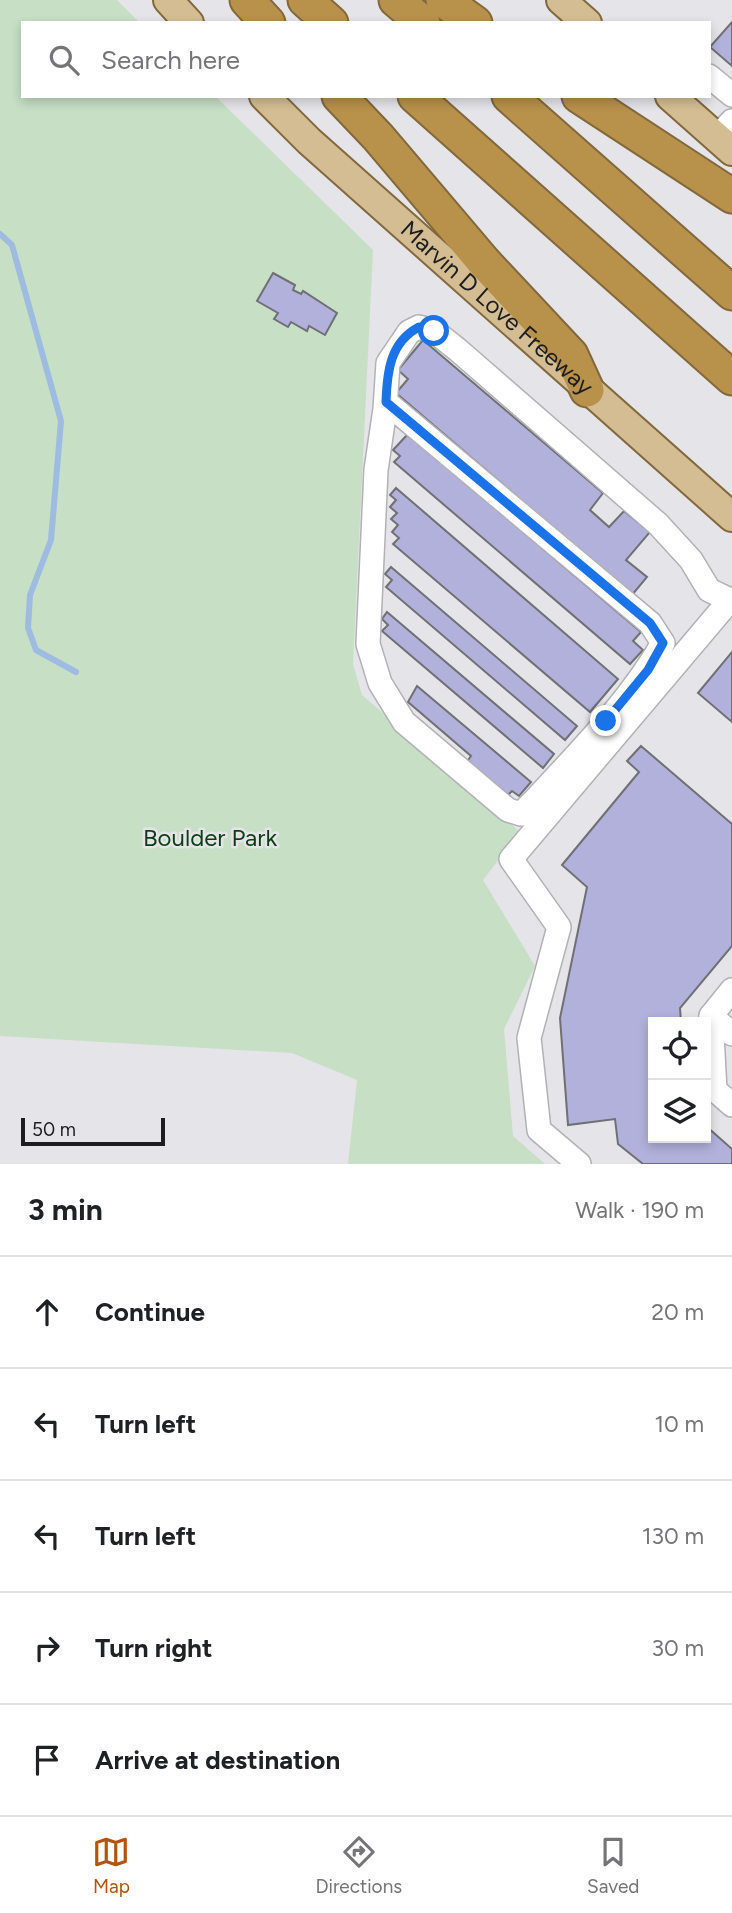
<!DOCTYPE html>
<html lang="en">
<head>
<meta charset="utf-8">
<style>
	body { margin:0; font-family:Figtree,sans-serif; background:#f2f2f2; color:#202124 }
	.controls { position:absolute; right:21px; bottom:21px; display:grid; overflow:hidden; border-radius:0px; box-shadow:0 4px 10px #0003 }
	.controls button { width:63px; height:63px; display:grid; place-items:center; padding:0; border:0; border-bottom:2px solid #e0e0e0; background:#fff; color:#202124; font:35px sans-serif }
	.scale { position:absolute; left:21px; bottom:18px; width:144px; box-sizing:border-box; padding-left:7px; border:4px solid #1d1d1f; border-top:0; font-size:19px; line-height:24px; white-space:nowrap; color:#1d1d1f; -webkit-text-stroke:5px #e5e4e9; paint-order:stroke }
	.stop { position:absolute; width:21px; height:21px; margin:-16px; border:5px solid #1a73e8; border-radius:50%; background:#fff }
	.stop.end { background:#1a73e8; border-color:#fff; box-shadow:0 2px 7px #0008 }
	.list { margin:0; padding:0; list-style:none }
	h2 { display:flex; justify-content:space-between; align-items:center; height:91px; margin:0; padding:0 28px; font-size:30px }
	h2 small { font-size:23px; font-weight:400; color:#757577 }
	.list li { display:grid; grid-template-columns:46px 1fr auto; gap:21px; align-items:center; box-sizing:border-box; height:112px; padding:0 28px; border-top:2px solid #e0e0e0 }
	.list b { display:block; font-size:26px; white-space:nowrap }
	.list em { font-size:23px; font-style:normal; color:#757577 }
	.icon { flex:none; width:38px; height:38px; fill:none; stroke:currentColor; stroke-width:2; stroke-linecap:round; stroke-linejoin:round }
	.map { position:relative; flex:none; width:732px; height:1164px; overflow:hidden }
	.search { position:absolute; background:#fff; box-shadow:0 4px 10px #0003; left:21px; right:21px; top:21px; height:77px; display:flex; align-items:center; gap:18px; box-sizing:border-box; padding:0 24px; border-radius:0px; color:#757577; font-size:26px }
	.sheet { height:651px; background:#fff }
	nav { display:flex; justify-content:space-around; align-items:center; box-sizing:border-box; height:98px; border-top:2px solid #e0e0e0; background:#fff; font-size:19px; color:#757577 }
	nav a { display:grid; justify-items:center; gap:4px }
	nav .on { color:#b45309 }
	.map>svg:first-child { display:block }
	.green { fill:#c6dfc5 }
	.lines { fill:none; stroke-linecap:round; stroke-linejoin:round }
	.stream { stroke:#9ebce1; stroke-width:6 }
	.building { fill:#b1b1dc; stroke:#6f6f74; stroke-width:2 }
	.minor-casing { stroke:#b2b1b6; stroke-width:26 }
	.major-casing { stroke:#82683b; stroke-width:32 }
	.highway-casing { stroke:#82683b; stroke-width:37 }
	.minor { stroke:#fff; stroke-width:23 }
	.major { stroke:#d4bd92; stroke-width:28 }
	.highway { stroke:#b8914a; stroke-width:33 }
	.route { stroke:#1a73e8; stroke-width:9 }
	.labels { text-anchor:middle; stroke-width:5; stroke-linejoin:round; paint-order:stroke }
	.street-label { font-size:24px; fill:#1d1d1f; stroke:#e5e4e9 }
	.park-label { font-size:24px; fill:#0b3f11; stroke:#e5e4e9 }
</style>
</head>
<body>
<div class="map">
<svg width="732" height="1164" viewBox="0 0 732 1164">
	<rect width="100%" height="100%" fill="#e5e4e9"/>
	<!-- green -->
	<path class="green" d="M0,0H117L140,23H23V96H215L373,250L353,664L362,695L520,832L483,880L535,966L504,1029L513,1136L545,1164H348L357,1080L292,1053L0,1036Z"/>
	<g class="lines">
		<!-- stream -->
		<path class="stream" d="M0,234L12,245L61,421L51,540L30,595L28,628L36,650L76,672"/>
	</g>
	<!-- building -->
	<g class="building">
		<path d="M732,22V66L710,47Z"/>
		<path d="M273,273L295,285L293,290L301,294L303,291L337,313L325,335L309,326L307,331L291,322L288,327L274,319L278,313L257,301Z"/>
		<path d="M423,340L603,493L590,510L609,527L624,511L650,532L626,560L647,577L632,595L396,393L408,379L398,370Z"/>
		<path d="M408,434L641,632L633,641L643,650L630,664L394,462L400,456L393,450Z"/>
		<path d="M396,488L618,679L590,712L393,544L399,538L392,532L398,525L391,519L397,513L390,507L396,500L390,495Z"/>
		<path d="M391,567L577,726L565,740L386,587L392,580L385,574Z"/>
		<path d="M387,612L554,754L543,768L382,631L388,625L382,619Z"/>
		<path d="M732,652V722L698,693Z"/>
		<path d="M417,686L531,782L519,796L512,791L506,797L466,763L471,756L408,702Z"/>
		<path d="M641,746L732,824V946L680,1008L681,1022H653V1138H706V1126L732,1149V1164H643L618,1144L615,1119L568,1125L560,1018L587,887L562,865L639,772L627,761Z"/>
	</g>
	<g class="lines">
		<!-- minor casing -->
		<g class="minor-casing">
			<g id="minor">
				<path d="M709,76L732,95"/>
				<path d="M717,137L732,121"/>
				<path d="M386,402L650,623L663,643C629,702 579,752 533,802L521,814L508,810L404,722L380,683L368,644L376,470L385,409L388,363L409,332L419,327L434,331L458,350L658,524L691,560L709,590L730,600L511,859L559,927L529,1038L539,1130L579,1164"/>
				<path d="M732,990L711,1016L732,1034"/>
				<path d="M711,1016L715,1090L732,1105"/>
			</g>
		</g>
		<!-- major casing -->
		<g class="major-casing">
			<g id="major">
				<path d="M168,0L189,23"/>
				<path d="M561,0L587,23"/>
				<path id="s1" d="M264,96L309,141L732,517"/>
				<path d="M670,96L732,151"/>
			</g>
		</g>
		<!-- highway casing -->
		<g class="highway-casing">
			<g id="highway">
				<path d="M247,0L268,23"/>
				<path d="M305,0L331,23"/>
				<path d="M396,0L423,23"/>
				<path d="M443,0L475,23"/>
				<path d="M339,96L378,137L484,262L571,355L587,390"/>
				<path d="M415,96L732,378"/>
				<path d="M509,96L732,293"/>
				<path d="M579,96L732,196"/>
			</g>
		</g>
		<!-- minor -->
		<use href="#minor" class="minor"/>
		<!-- major -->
		<use href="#major" class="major"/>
		<!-- highway -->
		<use href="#highway" class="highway"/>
	</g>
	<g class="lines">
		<!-- route -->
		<path class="route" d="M434,331L419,327C390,342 387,372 386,402L650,623L663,643L648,670L606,721"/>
	</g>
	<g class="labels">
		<!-- street labels -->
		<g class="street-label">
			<text dy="8" stroke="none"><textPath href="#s1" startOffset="315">Marvin D Love Freeway</textPath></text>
		</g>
		<!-- park labels -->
		<g class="park-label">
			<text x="210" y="846">Boulder Park</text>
		</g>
	</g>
</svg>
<div class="controls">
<button><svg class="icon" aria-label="locate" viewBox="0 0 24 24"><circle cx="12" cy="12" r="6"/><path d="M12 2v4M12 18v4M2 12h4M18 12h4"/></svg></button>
<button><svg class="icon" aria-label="layers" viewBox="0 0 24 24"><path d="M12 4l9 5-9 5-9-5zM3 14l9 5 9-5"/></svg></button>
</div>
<div class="scale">50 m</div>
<div class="stop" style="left:434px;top:331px"></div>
<div class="stop end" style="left:606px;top:721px"></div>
<div class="search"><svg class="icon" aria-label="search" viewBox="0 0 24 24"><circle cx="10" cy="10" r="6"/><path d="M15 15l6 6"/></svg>Search here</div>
</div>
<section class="sheet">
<h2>3 min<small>Walk · 190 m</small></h2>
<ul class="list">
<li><svg class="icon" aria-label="ahead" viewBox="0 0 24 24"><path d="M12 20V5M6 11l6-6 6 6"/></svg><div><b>Continue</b></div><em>20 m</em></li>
<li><svg class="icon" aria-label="left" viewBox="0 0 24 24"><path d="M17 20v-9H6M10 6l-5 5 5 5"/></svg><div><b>Turn left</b></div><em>10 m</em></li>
<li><svg class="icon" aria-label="left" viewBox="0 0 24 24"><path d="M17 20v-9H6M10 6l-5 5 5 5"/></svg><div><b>Turn left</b></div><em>130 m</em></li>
<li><svg class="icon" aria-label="right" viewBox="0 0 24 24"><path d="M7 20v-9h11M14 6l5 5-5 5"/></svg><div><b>Turn right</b></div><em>30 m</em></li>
<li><svg class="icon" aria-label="arrive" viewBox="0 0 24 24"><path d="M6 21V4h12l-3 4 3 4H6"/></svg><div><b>Arrive at destination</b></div></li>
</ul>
</section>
<nav>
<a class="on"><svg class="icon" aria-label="map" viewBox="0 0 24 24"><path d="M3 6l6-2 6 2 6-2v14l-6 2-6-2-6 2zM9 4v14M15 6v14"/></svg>Map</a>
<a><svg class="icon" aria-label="directions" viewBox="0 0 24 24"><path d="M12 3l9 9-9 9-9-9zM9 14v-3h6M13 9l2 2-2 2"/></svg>Directions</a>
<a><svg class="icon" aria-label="saved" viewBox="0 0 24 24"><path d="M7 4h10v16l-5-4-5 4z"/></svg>Saved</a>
</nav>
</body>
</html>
